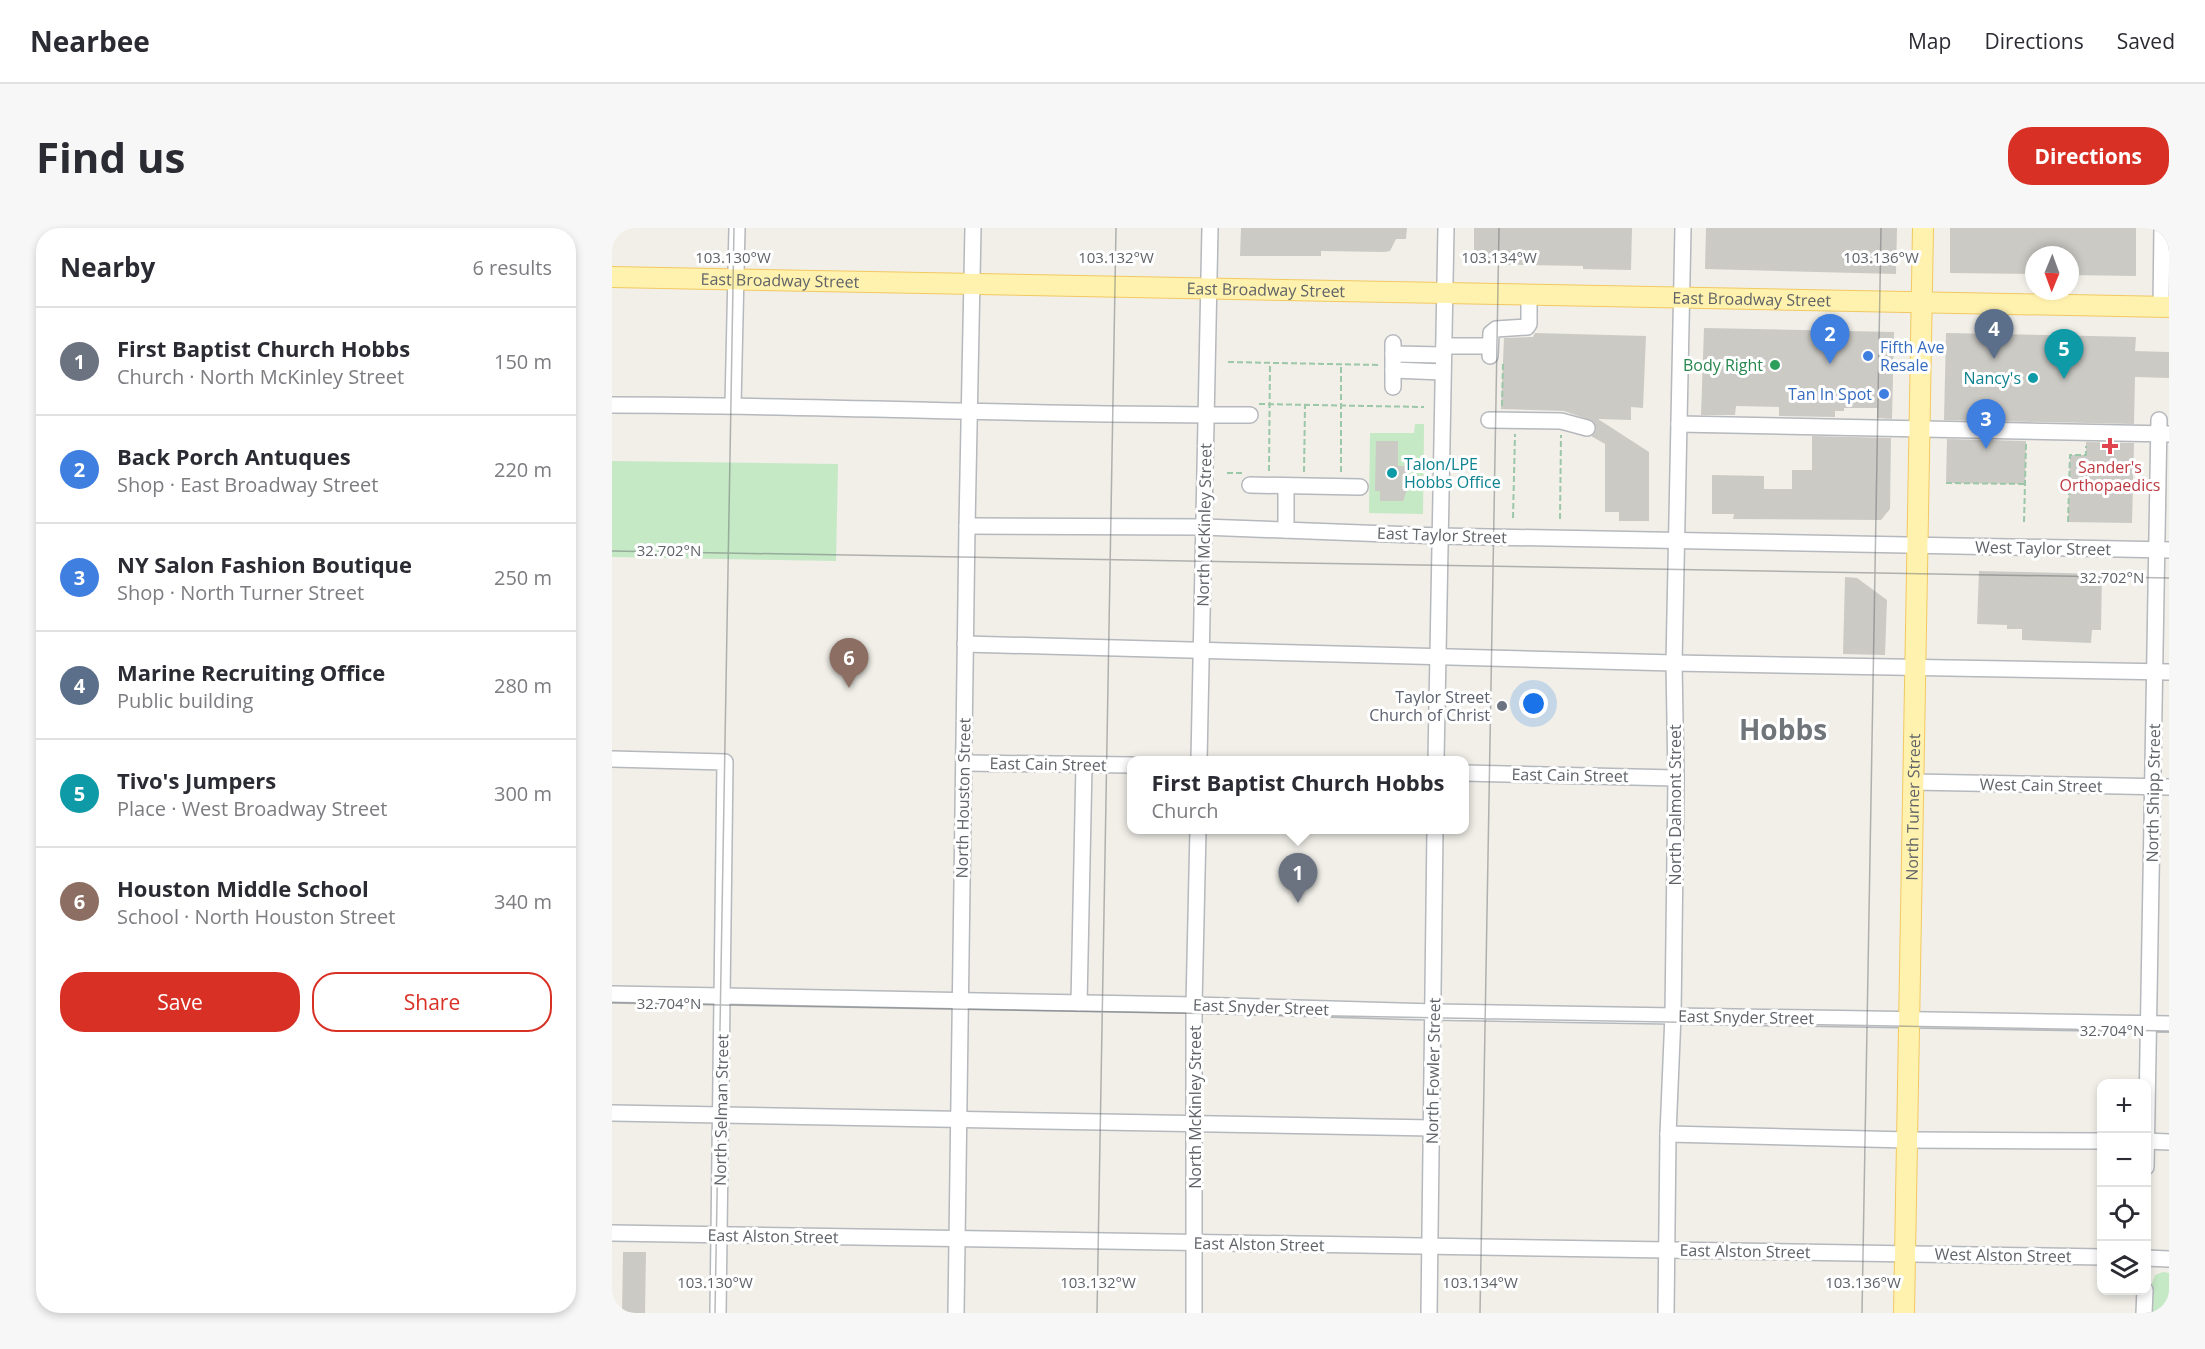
<!DOCTYPE html>
<html lang="en">
<head>
<meta charset="utf-8">
<style>
	body { margin:0; font-family:"Open Sans",sans-serif; background:#f7f7f7; color:#2b2b33 }
	.controls { position:absolute; right:18px; bottom:18px; display:grid; overflow:hidden; border-radius:12px; box-shadow:0 3px 9px #0003 }
	.controls button { width:54px; height:54px; display:grid; place-items:center; padding:0; border:0; border-bottom:2px solid #e1e1e2; background:#fff; color:#2b2b33; font:30px sans-serif }
	.compass { position:absolute; left:1413px; top:18px; width:54px; height:54px; border-radius:50%; background:#fff; box-shadow:0 3px 9px #0003; rotate:181deg }
	.you { position:absolute; left:922px; top:476px; width:21px; height:21px; margin:-15px; border:4px solid #fff; border-radius:50%; background:#1a73e8; box-shadow:0 0 0 9px #1a73e833 }
	.badge { display:grid; place-items:center; width:39px; height:39px; border-radius:50%; background:#d93025; color:#fff; font-size:20px; font-weight:700 }
	.pin { position:absolute; translate:-50% -50px; filter:drop-shadow(0 2px 3px #0008) }
	.pin::after { content:''; position:absolute; top:32px; width:21px; height:18px; background:inherit; clip-path:polygon(0 0,100% 0,50% 100%) }
	.popup { position:absolute; left:515px; top:528px; width:342px; height:78px; box-sizing:border-box; display:grid; place-content:center; border-radius:12px; background:#fff; filter:drop-shadow(0 2px 4px #0005); font-size:20px; white-space:nowrap; color:#7c7c81 }
	.popup b { font-size:22px; color:#2b2b33 }
	.popup::after { content:''; position:absolute; left:50%; top:100%; margin-left:-12px; border:12px solid transparent; border-top-color:#fff }
	.list { margin:0; padding:0; list-style:none }
	h2 { display:flex; justify-content:space-between; align-items:center; height:78px; margin:0; padding:0 24px; font-size:26px }
	h2 small { font-size:20px; font-weight:400; color:#7c7c81 }
	.list li { display:grid; grid-template-columns:39px 1fr auto; gap:18px; align-items:center; box-sizing:border-box; height:108px; padding:0 24px; border-top:2px solid #e1e1e2 }
	.list b { display:block; font-size:22px; white-space:nowrap }
	.list p { margin:0; font-size:20px; white-space:nowrap; color:#7c7c81 }
	.list em { font-size:20px; font-style:normal; color:#7c7c81 }
	.actions { display:flex; gap:12px; padding:18px 24px }
	.actions a { flex:1; padding:14px 0; border:2px solid #d93025; border-radius:24px; text-align:center; font-size:21px; color:#d93025 }
	.actions .main { background:#d93025; color:#fff }
	.icon { flex:none; width:33px; height:33px; fill:none; stroke:currentColor; stroke-width:2; stroke-linecap:round; stroke-linejoin:round }
	.map { position:relative; flex:none; width:1557px; height:1085px; overflow:hidden; border-radius:24px }
	header { display:flex; align-items:center; gap:36px; box-sizing:border-box; height:84px; padding:0 30px; background:#fff; border-bottom:2px solid #e1e1e2 }
	header strong { font-size:28px }
	nav { display:flex; gap:33px; margin-inline-start:auto; font-size:21px }
	.intro { display:flex; align-items:center; justify-content:space-between; box-sizing:border-box; height:144px; padding:0 36px }
	h1 { margin:0; font-size:42px }
	.button { padding:15px 27px; border-radius:24px; background:#d93025; color:#fff; font-size:21px; font-weight:700 }
	main { display:flex; gap:36px; padding:0 36px }
	aside { flex:1; background:#fff; border-radius:24px; box-shadow:0 3px 9px #0003 }
	.map>svg:first-child { display:block }
	.green { fill:#c5e8c5 }
	.building { fill:#cccac5 }
	.lines { fill:none; stroke-linecap:round; stroke-linejoin:round }
	.minor-casing { stroke:#b5b8bc; stroke-width:18 }
	.major-casing { stroke:#f2c960; stroke-width:22 }
	.path { stroke:#9cc7a9; stroke-width:2; stroke-dasharray:6 3; stroke-linecap:butt }
	.minor { stroke:#fff; stroke-width:15 }
	.major { stroke:#fff2af; stroke-width:20 }
	.ticks { fill:none; stroke:#5f6368; stroke-width:1.5; stroke-opacity:0.45 }
	.shop-dot { fill:#3f7fe0; stroke:#fff; stroke-width:2 }
	.leisure-dot { fill:#2e9e5b; stroke:#fff; stroke-width:2 }
	.culture-dot { fill:#0f9aa8; stroke:#fff; stroke-width:2 }
	.health-dot { fill:#e0444e; stroke:#fff; stroke-width:2 }
	.worship-dot { fill:#6b7280; stroke:#fff; stroke-width:2 }
	.labels { text-anchor:middle; stroke-width:6; stroke-linejoin:round; paint-order:stroke }
	.street-label { font-size:16px; fill:#5f6368; stroke:#fff }
	.shop-label { font-size:16px; fill:#366cbe; stroke:#fff; text-anchor:start }
	.leisure-label { font-size:16px; fill:#27864d; stroke:#fff; text-anchor:end }
	.culture-label { font-size:16px; fill:#0d838f; stroke:#fff; text-anchor:end }
	.health-label { font-size:16px; fill:#be3a42; stroke:#fff }
	.worship-label { font-size:16px; fill:#5b616d; stroke:#fff; text-anchor:end }
	.town-label { font-size:28px; font-weight:bold; fill:#70757a; stroke:#fff }
	.ticks-label { font-size:15px; text-anchor:middle; fill:#5f6368; stroke:#fff; stroke-width:6; stroke-linejoin:round; paint-order:stroke }
</style>
</head>
<body>
<header>
<strong>Nearbee</strong>
<nav><a>Map</a><a>Directions</a><a>Saved</a></nav>
</header>
<div class="intro"><h1>Find us</h1><a class="button">Directions</a></div>
<main>
<aside>
<h2>Nearby<small>6 results</small></h2>
<ul class="list">
<li><span class="badge" style="background:#6b7280">1</span><div><b>First Baptist Church Hobbs</b><p>Church · North McKinley Street</p></div><em>150 m</em></li>
<li><span class="badge" style="background:#3f7fe0">2</span><div><b>Back Porch Antuques</b><p>Shop · East Broadway Street</p></div><em>220 m</em></li>
<li><span class="badge" style="background:#3f7fe0">3</span><div><b>NY Salon Fashion Boutique</b><p>Shop · North Turner Street</p></div><em>250 m</em></li>
<li><span class="badge" style="background:#5c6f8a">4</span><div><b>Marine Recruiting Office</b><p>Public building</p></div><em>280 m</em></li>
<li><span class="badge" style="background:#0f9aa8">5</span><div><b>Tivo's Jumpers</b><p>Place · West Broadway Street</p></div><em>300 m</em></li>
<li><span class="badge" style="background:#8d6e63">6</span><div><b>Houston Middle School</b><p>School · North Houston Street</p></div><em>340 m</em></li>
</ul>
<div class="actions"><a class="main">Save</a><a>Share</a></div>
</aside>
<div class="map">
<svg width="1557" height="1085" viewBox="0 0 1557 1085">
	<rect width="100%" height="100%" fill="#f1efe8"/>
	<!-- green -->
	<g class="green">
		<path d="M803,196H812L811,286L757,285L758,205H802Z"/>
		<path d="M0,233L226,236L224,333L0,329Z"/>
		<path d="M1551,1044L1557,1045V1085H1539L1540,1055L1543,1047Z"/>
	</g>
	<!-- building -->
	<g class="building">
		<path d="M629,0H795L794,11H784L778,23L772,24L709,23V28H628Z"/>
		<path d="M862,0H1020L1019,42L971,41V38L862,36Z"/>
		<path d="M1094,0H1285L1284,46L1093,41Z"/>
		<path d="M1338,0H1524V48L1458,47V27H1422V46L1338,45Z"/>
		<path d="M1092,100L1282,104L1280,191L1265,190V180H1232V183H1223V189L1167,188V179L1124,178L1123,187H1089Z"/>
		<path d="M923,105L1034,108L1031,180L1019,179V192L986,191L1037,224V293H1007V284H993V216L979,208L984,202L981,193L952,183L889,181L892,110L921,109Z"/>
		<path d="M1334,105L1524,109L1523,123L1557,124V150L1523,149L1522,196L1332,192Z"/>
		<path d="M1200,208L1279,210L1278,281L1269,292L1121,291L1122,286H1100V247L1152,248V261H1180V242H1200Z"/>
		<path d="M1335,211L1414,213L1413,256L1334,255Z"/>
		<path d="M764,213H786V238H797V248H802V259H796L791,273H768V263H763Z"/>
		<path d="M1474,214L1522,215L1520,295L1456,294L1458,227H1474Z"/>
		<path d="M1367,343L1490,346L1489,402H1480L1479,415L1410,412V401H1395V397L1365,396Z"/>
		<path d="M1233,349L1245,350L1275,372L1273,427L1231,426Z"/>
		<path d="M11,1024H34L33,1085H10Z"/>
	</g>
	<g class="lines">
		<!-- minor casing -->
		<g class="minor-casing">
			<g id="minor">
				<path d="M1549,79L1550,0"/>
				<path d="M832,118H878"/>
				<path d="M781,126L831,127"/>
				<path d="M878,128L879,105L884,101L915,99L917,96V67"/>
				<path d="M781,142L831,144"/>
				<path d="M781,159V115"/>
				<path d="M0,177C213,177 426,188 638,187"/>
				<path d="M121,177L125,0"/>
				<path d="M877,192L949,193L975,200"/>
				<path d="M1067,196L1557,206"/>
				<path d="M638,257L748,259"/>
				<path d="M355,298L591,299L828,308L1557,322"/>
				<path d="M674,302V258"/>
				<path d="M353,416L1062,435L1557,444"/>
				<path d="M0,531L113,534L106,1085"/>
				<path d="M587,532L598,0"/>
				<path d="M824,532L834,0"/>
				<path d="M352,535L520,537"/>
				<path d="M852,545L1064,550"/>
				<path d="M1301,554L1557,559"/>
				<path d="M0,766L582,777L822,784L1557,796"/>
				<path d="M467,775L472,537"/>
				<path d="M0,885L820,900"/>
				<path d="M1056,906L1295,912L1490,913"/>
				<path d="M1534,913L1557,914"/>
				<path d="M1534,939L1547,192"/>
				<path d="M0,1005L1490,1029"/>
				<path d="M1534,1030L1557,1031"/>
				<path d="M344,1085L355,298L361,0"/>
				<path d="M582,1085V777L586,602"/>
				<path d="M817,1085L823,602"/>
				<path d="M1054,1085L1056,906L1061,787L1064,550L1062,435L1071,0"/>
				<path d="M1532,1085L1533,1062"/>
			</g>
		</g>
		<!-- major casing -->
		<g class="major-casing">
			<g id="major">
				<path id="s1" d="M0,49L1557,79"/>
				<path id="s2" d="M1292,1085L1311,0"/>
			</g>
		</g>
		<!-- path -->
		<g class="path">
			<path d="M616,134L768,137"/>
			<path d="M647,176L812,179"/>
			<path d="M890,178L891,136"/>
			<path d="M657,243L658,135"/>
			<path d="M692,244L693,177"/>
			<path d="M729,244V136"/>
			<path d="M615,245H630"/>
			<path d="M1334,255L1413,256"/>
			<path d="M901,290L903,206"/>
			<path d="M948,291L949,207"/>
			<path d="M1412,294L1414,216"/>
			<path d="M1456,294L1458,227H1474V218"/>
		</g>
		<!-- minor -->
		<use href="#minor" class="minor"/>
		<!-- major -->
		<use href="#major" class="major"/>
	</g>
	<!-- ticks -->
	<path class="ticks" d="M0,323L1557,350M0,775L1557,803M103,1085L122,0M485,1085L504,0M868,1085L887,0M1250,1085L1269,0"/>
	<!-- markers -->
	<g class="shop-dot">
		<circle cx="1256" cy="128" r="6"/>
		<circle cx="1272" cy="166" r="6"/>
	</g>
	<circle class="leisure-dot" cx="1163" cy="137" r="6"/>
	<g class="culture-dot">
		<circle cx="1421" cy="150" r="6"/>
		<circle cx="780" cy="245" r="6"/>
	</g>
	<path class="health-dot" d="M1495 209h6v6h6v6h-6v6h-6v-6h-6v-6h6z"/>
	<circle class="worship-dot" cx="890" cy="478" r="6"/>
	<g class="labels">
		<!-- street labels -->
		<g class="street-label">
			<text dy="6" stroke="none"><textPath href="#s1" startOffset="168">East Broadway Street</textPath></text>
			<text dy="6" stroke="none"><textPath href="#s1" startOffset="654">East Broadway Street</textPath></text>
			<text dy="6" stroke="none"><textPath href="#s1" startOffset="1140">East Broadway Street</textPath></text>
			<text transform="translate(592 297) rotate(-89)" y="6">North McKinley Street</text>
			<text transform="translate(830 307) rotate(2)" y="6">East Taylor Street</text>
			<text transform="translate(1431 320) rotate(1)" y="6">West Taylor Street</text>
			<text transform="translate(436 536) rotate(1)" y="6">East Cain Street</text>
			<text transform="translate(958 547) rotate(1)" y="6">East Cain Street</text>
			<text transform="translate(1429 557) rotate(1)" y="6">West Cain Street</text>
			<text transform="translate(1541 565) rotate(-89)" y="6">North Shipp Street</text>
			<text transform="translate(351 570) rotate(-89)" y="6">North Houston Street</text>
			<text transform="translate(1063 577) rotate(-90)" y="6">North Dalmont Street</text>
			<text dy="6" stroke="none"><textPath href="#s2" startOffset="506">North Turner Street</textPath></text>
			<text transform="translate(649 779) rotate(2)" y="6">East Snyder Street</text>
			<text transform="translate(1134 789) rotate(1)" y="6">East Snyder Street</text>
			<text transform="translate(821 843) rotate(-89)" y="6">North Fowler Street</text>
			<text transform="translate(583 879) rotate(-90)" y="6">North McKinley Street</text>
			<text transform="translate(109 882) rotate(-89)" y="6">North Selman Street</text>
			<text transform="translate(161 1008) rotate(1)" y="6">East Alston Street</text>
			<text transform="translate(647 1016) rotate(1)" y="6">East Alston Street</text>
			<text transform="translate(1133 1023) rotate(1)" y="6">East Alston Street</text>
			<text transform="translate(1391 1027) rotate(1)" y="6">West Alston Street</text>
		</g>
		<!-- shop labels -->
		<g class="shop-label">
			<text x="1268" y="125">Fifth Ave<tspan x="1268" dy="18">Resale</tspan></text>
			<text x="1260" y="172" text-anchor="end">Tan In Spot</text>
		</g>
		<!-- leisure labels -->
		<g class="leisure-label">
			<text x="1151" y="143">Body Right</text>
		</g>
		<!-- culture labels -->
		<g class="culture-label">
			<text x="1409" y="156">Nancy's</text>
			<text x="792" y="242" text-anchor="start">Talon/LPE<tspan x="792" dy="18">Hobbs Office</tspan></text>
		</g>
		<!-- health labels -->
		<g class="health-label">
			<text x="1498" y="245">Sander's<tspan x="1498" dy="18">Orthopaedics</tspan></text>
		</g>
		<!-- worship labels -->
		<g class="worship-label">
			<text x="878" y="475">Taylor Street<tspan x="878" dy="18">Church of Christ</tspan></text>
		</g>
		<!-- town labels -->
		<g class="town-label">
			<text x="1171" y="512">Hobbs</text>
		</g>
	</g>
	<g class="ticks-label">
		<text x="121" y="35">103.130°W</text>
		<text x="504" y="35">103.132°W</text>
		<text x="887" y="35">103.134°W</text>
		<text x="1269" y="35">103.136°W</text>
		<text x="57" y="328">32.702°N</text>
		<text x="1500" y="355">32.702°N</text>
		<text x="57" y="781">32.704°N</text>
		<text x="1500" y="808">32.704°N</text>
		<text x="103" y="1060">103.130°W</text>
		<text x="486" y="1060">103.132°W</text>
		<text x="868" y="1060">103.134°W</text>
		<text x="1251" y="1060">103.136°W</text>
	</g>
</svg>
<div class="controls">
<button>+</button>
<button>−</button>
<button><svg class="icon" aria-label="locate" viewBox="0 0 24 24"><circle cx="12" cy="12" r="6"/><path d="M12 2v4M12 18v4M2 12h4M18 12h4"/></svg></button>
<button><svg class="icon" aria-label="layers" viewBox="0 0 24 24"><path d="M12 4l9 5-9 5-9-5zM3 14l9 5 9-5"/></svg></button>
</div>
<svg class="compass" viewBox="-18 -18 36 36"><path d="M0-13l5 13h-10z" fill="#e53935"/><path d="M0 13l5-13h-10z" fill="#7c7c81"/></svg>
<div class="you"></div>
<div class="pin badge" style="left:686px;top:675px;background:#6b7280">1</div>
<div class="popup"><b>First Baptist Church Hobbs</b>Church</div>
<div class="pin badge" style="left:1218px;top:136px;background:#3f7fe0">2</div>
<div class="pin badge" style="left:1374px;top:221px;background:#3f7fe0">3</div>
<div class="pin badge" style="left:1382px;top:131px;background:#5c6f8a">4</div>
<div class="pin badge" style="left:1452px;top:151px;background:#0f9aa8">5</div>
<div class="pin badge" style="left:237px;top:460px;background:#8d6e63">6</div>
</div>
</main>
</body>
</html>
